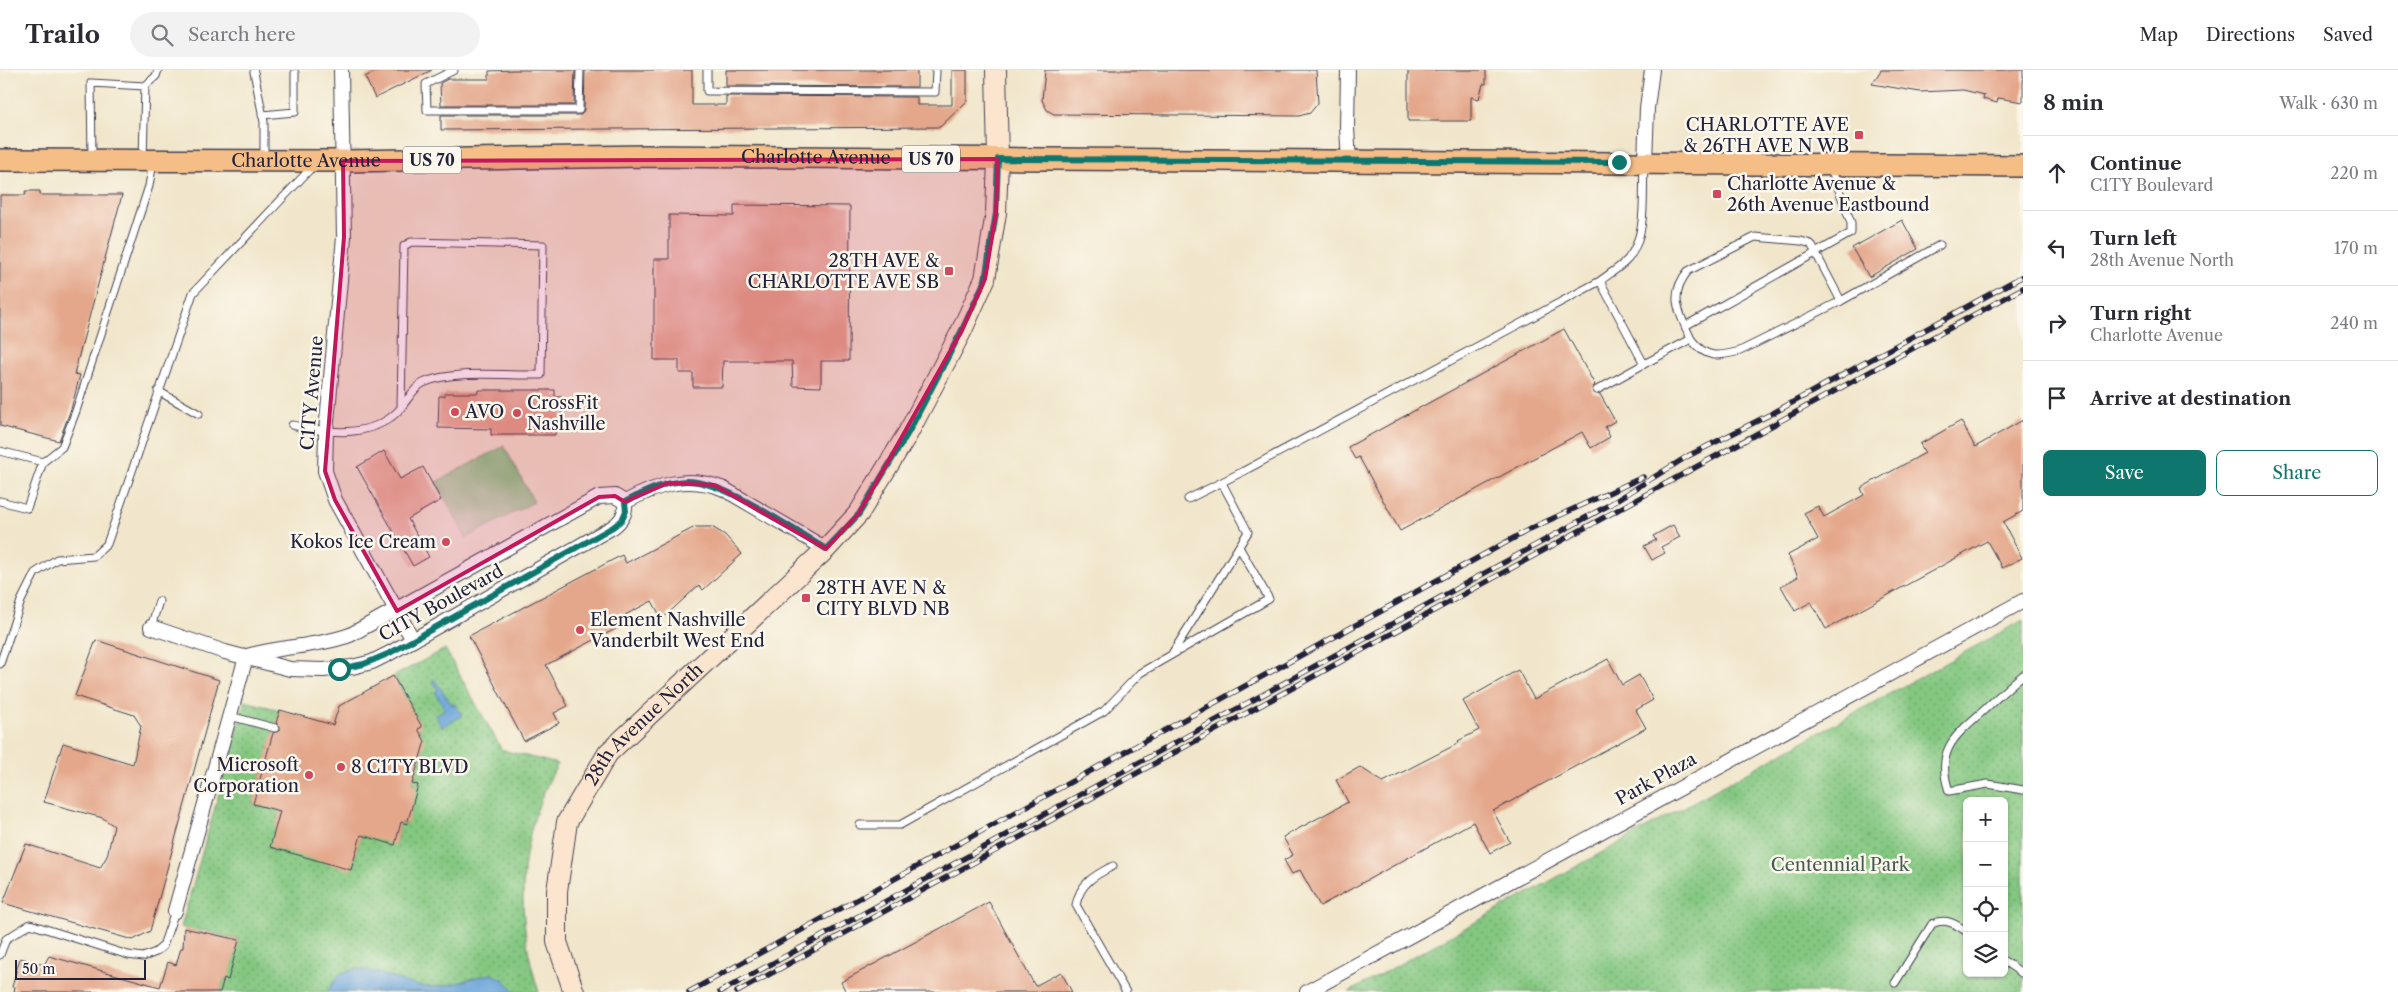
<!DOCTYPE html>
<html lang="en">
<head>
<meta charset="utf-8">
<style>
	body { margin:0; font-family:"Libre Caslon Text",serif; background:#f2f2f3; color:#2b2b33 }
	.controls { position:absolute; right:15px; bottom:15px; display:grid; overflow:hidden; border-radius:8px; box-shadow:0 1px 4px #0004 }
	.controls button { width:45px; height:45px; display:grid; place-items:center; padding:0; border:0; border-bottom:1px solid #e1e1e2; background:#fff; color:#2b2b33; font:25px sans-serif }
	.scale { position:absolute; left:15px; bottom:12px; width:131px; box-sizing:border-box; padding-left:5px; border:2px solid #22223b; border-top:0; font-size:14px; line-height:18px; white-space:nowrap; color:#22223b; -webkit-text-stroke:4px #fbf7ec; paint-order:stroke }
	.stop { position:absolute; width:15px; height:15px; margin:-11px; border:4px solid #0f766e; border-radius:50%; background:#fff }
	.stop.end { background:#0f766e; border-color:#fff; box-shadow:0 1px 5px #0008 }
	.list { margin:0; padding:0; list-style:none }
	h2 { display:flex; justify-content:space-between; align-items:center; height:65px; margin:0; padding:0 20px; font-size:21px }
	h2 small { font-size:16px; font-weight:400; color:#7c7c81 }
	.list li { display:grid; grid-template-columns:32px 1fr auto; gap:15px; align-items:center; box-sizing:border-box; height:75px; padding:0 20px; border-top:1px solid #e1e1e2 }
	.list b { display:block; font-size:19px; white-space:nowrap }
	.list p { margin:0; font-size:16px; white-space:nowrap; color:#7c7c81 }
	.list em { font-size:16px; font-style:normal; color:#7c7c81 }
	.actions { display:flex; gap:10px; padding:15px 20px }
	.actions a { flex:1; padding:11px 0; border:1px solid #0f766e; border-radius:8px; text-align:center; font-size:18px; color:#0f766e }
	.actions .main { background:#0f766e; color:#fff }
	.icon { flex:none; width:28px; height:28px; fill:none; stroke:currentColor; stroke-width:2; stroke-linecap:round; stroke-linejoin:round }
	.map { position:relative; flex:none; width:2023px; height:922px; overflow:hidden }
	header { display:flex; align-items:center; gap:30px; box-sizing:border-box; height:70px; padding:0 25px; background:#fff; border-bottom:1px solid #e1e1e2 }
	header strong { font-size:24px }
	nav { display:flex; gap:28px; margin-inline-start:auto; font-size:18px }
	.search { width:350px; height:45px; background:#f2f2f3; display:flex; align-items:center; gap:12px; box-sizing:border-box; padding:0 18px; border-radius:28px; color:#7c7c81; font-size:19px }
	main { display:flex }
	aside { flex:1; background:#fff }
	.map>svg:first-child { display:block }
	.grass { fill:#83c780; stroke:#52745e }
	.park { fill:url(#park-dots); stroke:#52745e; fill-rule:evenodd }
	.water { fill:#68a3d8; stroke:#45628a }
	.building { fill:#e4a78b }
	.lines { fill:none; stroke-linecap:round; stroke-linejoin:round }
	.lane-casing { stroke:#413f51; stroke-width:9 }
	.street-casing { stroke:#413f51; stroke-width:16 }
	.secondary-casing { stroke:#413f51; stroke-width:22 }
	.primary-casing { stroke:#413f51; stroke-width:24 }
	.lane { stroke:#fff; stroke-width:7 }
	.street { stroke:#fff; stroke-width:14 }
	.secondary { stroke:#fbe5cf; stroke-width:20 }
	.primary { stroke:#f6be87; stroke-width:21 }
	.rail-casing { stroke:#22223b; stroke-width:5.5 }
	.rail { stroke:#fbf7ec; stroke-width:4; stroke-dasharray:11; stroke-linecap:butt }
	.route { stroke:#0f766e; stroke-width:6 }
	.marked { fill:#c2185b; fill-opacity:0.2; stroke:#c2185b; stroke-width:4; stroke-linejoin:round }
	.poi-dot { fill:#d1495b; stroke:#fbf7ec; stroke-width:2 }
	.labels { text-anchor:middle; stroke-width:5; stroke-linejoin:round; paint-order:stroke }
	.shield { fill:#fbf7ec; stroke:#636270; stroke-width:1 }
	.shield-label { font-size:16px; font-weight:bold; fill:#22223b }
	.poi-label { font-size:18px; fill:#22223b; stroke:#fbf7ec; text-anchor:start }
	.street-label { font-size:18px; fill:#22223b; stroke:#fbf7ec }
	.park-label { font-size:18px; fill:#445c53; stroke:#fbf7ec }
</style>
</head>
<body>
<header>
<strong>Trailo</strong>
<div class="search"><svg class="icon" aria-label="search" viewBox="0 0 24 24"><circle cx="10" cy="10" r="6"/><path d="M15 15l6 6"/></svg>Search here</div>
<nav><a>Map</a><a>Directions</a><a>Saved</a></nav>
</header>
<main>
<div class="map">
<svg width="2023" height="922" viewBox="0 0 2023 922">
	<defs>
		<pattern id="park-dots" width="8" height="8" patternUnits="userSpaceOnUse" patternTransform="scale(1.25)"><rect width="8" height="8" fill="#83c780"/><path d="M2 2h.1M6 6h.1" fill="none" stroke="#6ba16a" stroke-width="1.8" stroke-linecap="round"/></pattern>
	</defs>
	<rect width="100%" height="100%" fill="#fbf7ec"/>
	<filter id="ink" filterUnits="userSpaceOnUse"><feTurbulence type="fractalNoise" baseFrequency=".02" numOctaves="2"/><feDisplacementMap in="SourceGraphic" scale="10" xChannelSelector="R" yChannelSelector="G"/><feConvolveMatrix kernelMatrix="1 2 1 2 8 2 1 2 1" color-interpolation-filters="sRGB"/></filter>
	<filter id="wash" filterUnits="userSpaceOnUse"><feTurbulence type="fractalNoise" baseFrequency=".0096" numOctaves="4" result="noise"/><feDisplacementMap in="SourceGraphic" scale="20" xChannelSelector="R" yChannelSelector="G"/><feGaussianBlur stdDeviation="1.12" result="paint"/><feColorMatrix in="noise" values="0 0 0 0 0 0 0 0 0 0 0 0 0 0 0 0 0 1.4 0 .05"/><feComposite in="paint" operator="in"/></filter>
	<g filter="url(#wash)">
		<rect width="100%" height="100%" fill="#f1e6cb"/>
		<!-- grass -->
		<path class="grass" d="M504,376L534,432L466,468L436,412Z"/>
		<!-- park -->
		<g class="park">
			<path d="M2023,550V922H1349ZM1967,731H2004V903H1967Z"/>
			<path d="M445,579L502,680L558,694C517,765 514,845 539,922H220L224,908L227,909L239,870L202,860L200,864L181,857L245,631L280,640L253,734L280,741L351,799L361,765L395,774L401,752L406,754L417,715L412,714C418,696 428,676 418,659L421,657L394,606Z"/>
		</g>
		<!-- water -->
		<g class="water">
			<path d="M434,609L452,635L455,634L462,646L442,657L435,645L445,639L435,622L438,620L432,610Z"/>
			<path d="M355,899C380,899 402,915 427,917C452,918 469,907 492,904L503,909L516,922H327L340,904Z"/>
		</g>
		<g id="blocks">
			<!-- building -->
			<g class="building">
				<path d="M379,0H432L375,28L365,7Z"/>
				<path d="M513,0H575L574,35H441L440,13L448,9H489V1Z"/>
				<path d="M585,0H692V35H726V26L917,27V35H952V0H967V31L940,57L441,60V45H581L584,40Z"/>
				<path d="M726,0H917V17L726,16Z"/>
				<path d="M1045,0H1316L1318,33L1310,43L1299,46L1054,44L1047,40L1042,30Z"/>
				<path d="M1408,0H1486V14H1483L1479,29L1471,27V51H1408Z"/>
				<path d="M1881,0H2023V32L1998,28L1997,33L1983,29L1984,25L1963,20L1920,22L1872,14Z"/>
				<path d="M25,121H40V125H122L74,304L80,305L71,339L59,371L0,356V125H26Z"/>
				<path d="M734,135L850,136L849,291H821V317L793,316L792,291H723L722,317H693V303H679V290H654V189H669V145L734,146Z"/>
				<path d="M1902,150L1918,179L1869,207L1852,178Z"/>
				<path d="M1564,259L1595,315L1592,318L1593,323L1600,324L1615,351L1605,357L1610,367L1591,378L1582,362L1400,461L1359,387L1355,389L1348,377Z"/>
				<path d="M478,320H555V327H562L561,359H555V365H491V359L438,358L439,326H445V323H478Z"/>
				<path d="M2023,350V441L2003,452L2022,488L2002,498L1987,471L1826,559L1811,532L1795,541L1781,516L1798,507L1788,485L1818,469L1804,443L1818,436L1824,447L1864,425L1861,418L1925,383L1920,374L1961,351L1975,377Z"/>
				<path d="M384,381L400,409L423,397L441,430L408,449L429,487L413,496L357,397Z"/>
				<path d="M1673,455L1680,467L1661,477L1665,483L1652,490L1644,476L1656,470L1653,466Z"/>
				<path d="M695,457H712L725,465L742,484L703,520L699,515L662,549L652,531L625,545L629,552L546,595L568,636L554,643L559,653L524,671L469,566L622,485L626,493Z"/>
				<path d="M96,570L219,610L150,861L133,870L3,833L26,774L100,798L107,786L114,756L103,748L44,732L63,673L133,694L141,656L134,645L75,626Z"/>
				<path d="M1608,589L1622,615L1639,605L1653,630L1636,640L1646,658L1493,741L1510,772L1490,783L1473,752L1320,836L1300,800L1292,804L1284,790L1293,785L1283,767L1348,732L1336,710L1360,697L1383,712L1459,673L1458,671L1479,660L1463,631L1518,600L1534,629Z"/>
				<path d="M393,606L422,657L418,659L425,671L412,714L418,715L407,754L401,752L395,775L361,765L351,800L270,777L280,741L253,734L273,663L280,660V656L276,653L280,640L333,655L339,636Z"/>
				<path d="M989,832L1035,916L1061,902L1072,922H846L841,912Z"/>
				<path d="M184,858L239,870L228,910L224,908L220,922H14L15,917H12L20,888L44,895L49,886L160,917L168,892L176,895L181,878H183Z"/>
			</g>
		</g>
	</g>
	<g filter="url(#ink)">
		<use href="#blocks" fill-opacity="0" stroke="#413f51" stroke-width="1"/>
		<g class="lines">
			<!-- lane casing -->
			<g class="lane-casing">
				<g id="lane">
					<path d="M454,0L426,14L427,40H579L580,0"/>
					<path d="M707,0V21L935,22L936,0"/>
					<path d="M254,2L264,52V89"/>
					<path d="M145,16L156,6L158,0"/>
					<path d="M262,45L295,42V3"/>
					<path d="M92,88L91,13L145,16L143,89"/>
					<path d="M1600,211L1644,294L1691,269C1706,289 1717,287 1740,281L1841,231L1811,174L1801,171L1755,167L1688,201C1668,225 1679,243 1691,269"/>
					<path d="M1841,231L1940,175"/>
					<path d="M1685,256L1851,163V153L1831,98"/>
					<path d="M1597,320L1644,294"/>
					<path d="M158,321L199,344"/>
					<path d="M292,355C326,363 371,369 398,341C406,333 413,318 423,313C452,299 508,306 541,305L543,175L411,172L404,176L401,338"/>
					<path d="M0,381L43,392L27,438L0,431"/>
					<path d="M43,392L62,377L76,341L149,116L153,92"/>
					<path d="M1188,429L1240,403L1600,211C1609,204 1621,197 1628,189C1648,164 1642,125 1644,94"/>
					<path d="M151,557L159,531"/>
					<path d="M1173,582L1248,462L1222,413"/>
					<path d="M0,594L21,531L35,503L57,489L94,486L107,474L193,223L314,95"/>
					<path d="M2023,605C2009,616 1996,629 1983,641C1955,666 1935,680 1949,721L1988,714L2023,720"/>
					<path d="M230,646L275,658"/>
					<path d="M860,755H900L1104,641L1140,603L1269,529L1239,477"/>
					<path d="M1113,796C1095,805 1080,813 1076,835L1126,922"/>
					<path d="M0,885L6,869L30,854L128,885L143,887L156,882L163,876L175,841"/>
					<path d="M2004,891L2023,904"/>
					<path d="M1895,913L1932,854C1945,847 1956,854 1967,862"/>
				</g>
			</g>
			<!-- street casing -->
			<g class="street-casing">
				<g id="street">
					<path d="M341,0L344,167L326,362L325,401L335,430L413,570"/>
					<path d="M1348,0L1347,58L1349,92"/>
					<path d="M1645,92L1647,38L1652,0"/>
					<path d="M625,432C657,415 688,404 724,419L826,479"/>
					<path d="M151,557L225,582L290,599L323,600L352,597L372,592L390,583L613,457C622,450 626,444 625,432"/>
					<path d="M247,586C281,576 317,577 350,565L599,427L615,426L625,432"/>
					<path d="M175,841L246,587"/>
					<path d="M1307,922L2023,531"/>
				</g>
			</g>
			<!-- secondary casing -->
			<g class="secondary-casing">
				<g id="secondary">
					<path id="s1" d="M574,922L557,872V821L567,752L608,683L826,479L859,443L908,363L961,262L985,209L996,143L998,89L996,0"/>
				</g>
			</g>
			<!-- primary casing -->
			<g class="primary-casing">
				<g id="primary">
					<path id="s2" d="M0,90L343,91L645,86L2023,96"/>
				</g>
			</g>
			<!-- lane -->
			<use href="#lane" class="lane"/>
			<!-- street -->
			<use href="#street" class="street"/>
			<!-- secondary -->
			<use href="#secondary" class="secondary"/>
			<!-- primary -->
			<use href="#primary" class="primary"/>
			<!-- rail casing -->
			<g class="rail-casing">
				<g id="rail">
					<path d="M689,922L1532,458L1643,407"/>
					<path d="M720,922L1609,435L1688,386L1775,342L2023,206"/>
					<path d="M737,922L2023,218"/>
				</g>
			</g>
			<!-- rail -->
			<use href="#rail" class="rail"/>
		</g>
	</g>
	<g class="lines" filter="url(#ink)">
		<!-- route -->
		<path class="route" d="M339,599L364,594L390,583L613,457L622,450L626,441L625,432C644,422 663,412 686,411C724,410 792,459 826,479L859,444L908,363L961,262L985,210L996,143L998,89L1619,92"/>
	</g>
	<!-- marked area -->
	<path class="marked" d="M998,89L996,143L985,209L961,262L859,443L826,479L714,415L668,413L625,432L615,426L599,427L397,541L335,430L325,401L344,167L343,91Z"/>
	<!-- markers -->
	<g class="poi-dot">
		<rect x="1854" y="60" width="10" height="10" rx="2.5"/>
		<rect x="1712" y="119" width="10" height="10" rx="2.5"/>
		<rect x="944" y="196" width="10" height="10" rx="2.5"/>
		<circle cx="455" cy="342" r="5"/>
		<circle cx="517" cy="343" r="5"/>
		<circle cx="446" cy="472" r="5"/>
		<rect x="801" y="523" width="10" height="10" rx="2.5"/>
		<circle cx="580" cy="560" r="5"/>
		<circle cx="341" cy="697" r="5"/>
		<circle cx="309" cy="705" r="5"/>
	</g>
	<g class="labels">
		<!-- shield labels -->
		<g class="shield">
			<rect x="902" y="75.5" width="58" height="27" rx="4"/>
			<rect x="403" y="76.5" width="58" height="27" rx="4"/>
		</g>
		<g class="shield-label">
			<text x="931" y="95">US 70</text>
			<text x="432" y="96">US 70</text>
		</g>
		<!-- poi labels -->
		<g class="poi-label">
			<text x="1849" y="61" text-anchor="end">CHARLOTTE AVE<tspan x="1849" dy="21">&amp; 26TH AVE N WB</tspan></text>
			<text x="1727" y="120">Charlotte Avenue &amp;<tspan x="1727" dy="21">26th Avenue Eastbound</tspan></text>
			<text x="939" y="197" text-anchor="end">28TH AVE &amp;<tspan x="939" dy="21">CHARLOTTE AVE SB</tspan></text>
			<text x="527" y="339">CrossFit<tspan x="527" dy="21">Nashville</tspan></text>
			<text x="465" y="348">AVO</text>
			<text x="436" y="478" text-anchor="end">Kokos Ice Cream</text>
			<text x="816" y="524">28TH AVE N &amp;<tspan x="816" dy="21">CITY BLVD NB</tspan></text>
			<text x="590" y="556">Element Nashville<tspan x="590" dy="21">Vanderbilt West End</tspan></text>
			<text x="299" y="701" text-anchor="end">Microsoft<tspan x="299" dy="21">Corporation</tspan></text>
			<text x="351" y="703">8 C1TY BLVD</text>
		</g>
		<!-- street labels -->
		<g class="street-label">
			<text dy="6" stroke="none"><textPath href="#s2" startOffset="816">Charlotte Avenue</textPath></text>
			<text dy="6" stroke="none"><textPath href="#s2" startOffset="306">Charlotte Avenue</textPath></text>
			<text transform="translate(312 323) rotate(-85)" y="6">C1TY Avenue</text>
			<text transform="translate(441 533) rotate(-29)" y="6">C1TY Boulevard</text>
			<text dy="6" stroke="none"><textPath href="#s1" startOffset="299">28th Avenue North</textPath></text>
			<text transform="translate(1656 709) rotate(-29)" y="6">Park Plaza</text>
		</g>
		<!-- park labels -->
		<g class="park-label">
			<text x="1840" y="801">Centennial Park</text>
		</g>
	</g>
</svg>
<div class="controls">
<button>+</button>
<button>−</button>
<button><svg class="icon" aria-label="locate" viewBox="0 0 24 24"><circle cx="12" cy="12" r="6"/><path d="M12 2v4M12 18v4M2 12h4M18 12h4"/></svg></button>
<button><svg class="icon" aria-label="layers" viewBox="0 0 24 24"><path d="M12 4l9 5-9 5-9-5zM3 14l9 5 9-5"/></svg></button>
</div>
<div class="scale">50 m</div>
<div class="stop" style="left:339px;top:599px"></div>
<div class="stop end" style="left:1619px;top:92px"></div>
</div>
<aside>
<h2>8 min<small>Walk · 630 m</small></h2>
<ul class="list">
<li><svg class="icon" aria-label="ahead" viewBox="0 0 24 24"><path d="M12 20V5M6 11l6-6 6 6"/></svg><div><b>Continue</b><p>C1TY Boulevard</p></div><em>220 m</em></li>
<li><svg class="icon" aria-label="left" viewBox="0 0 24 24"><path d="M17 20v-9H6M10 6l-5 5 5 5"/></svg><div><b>Turn left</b><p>28th Avenue North</p></div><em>170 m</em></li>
<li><svg class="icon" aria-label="right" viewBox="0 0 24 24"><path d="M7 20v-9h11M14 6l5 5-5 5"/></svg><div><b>Turn right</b><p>Charlotte Avenue</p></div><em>240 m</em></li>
<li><svg class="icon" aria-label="arrive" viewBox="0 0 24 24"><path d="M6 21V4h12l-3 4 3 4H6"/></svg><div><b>Arrive at destination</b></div></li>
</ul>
<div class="actions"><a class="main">Save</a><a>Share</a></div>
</aside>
</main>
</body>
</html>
